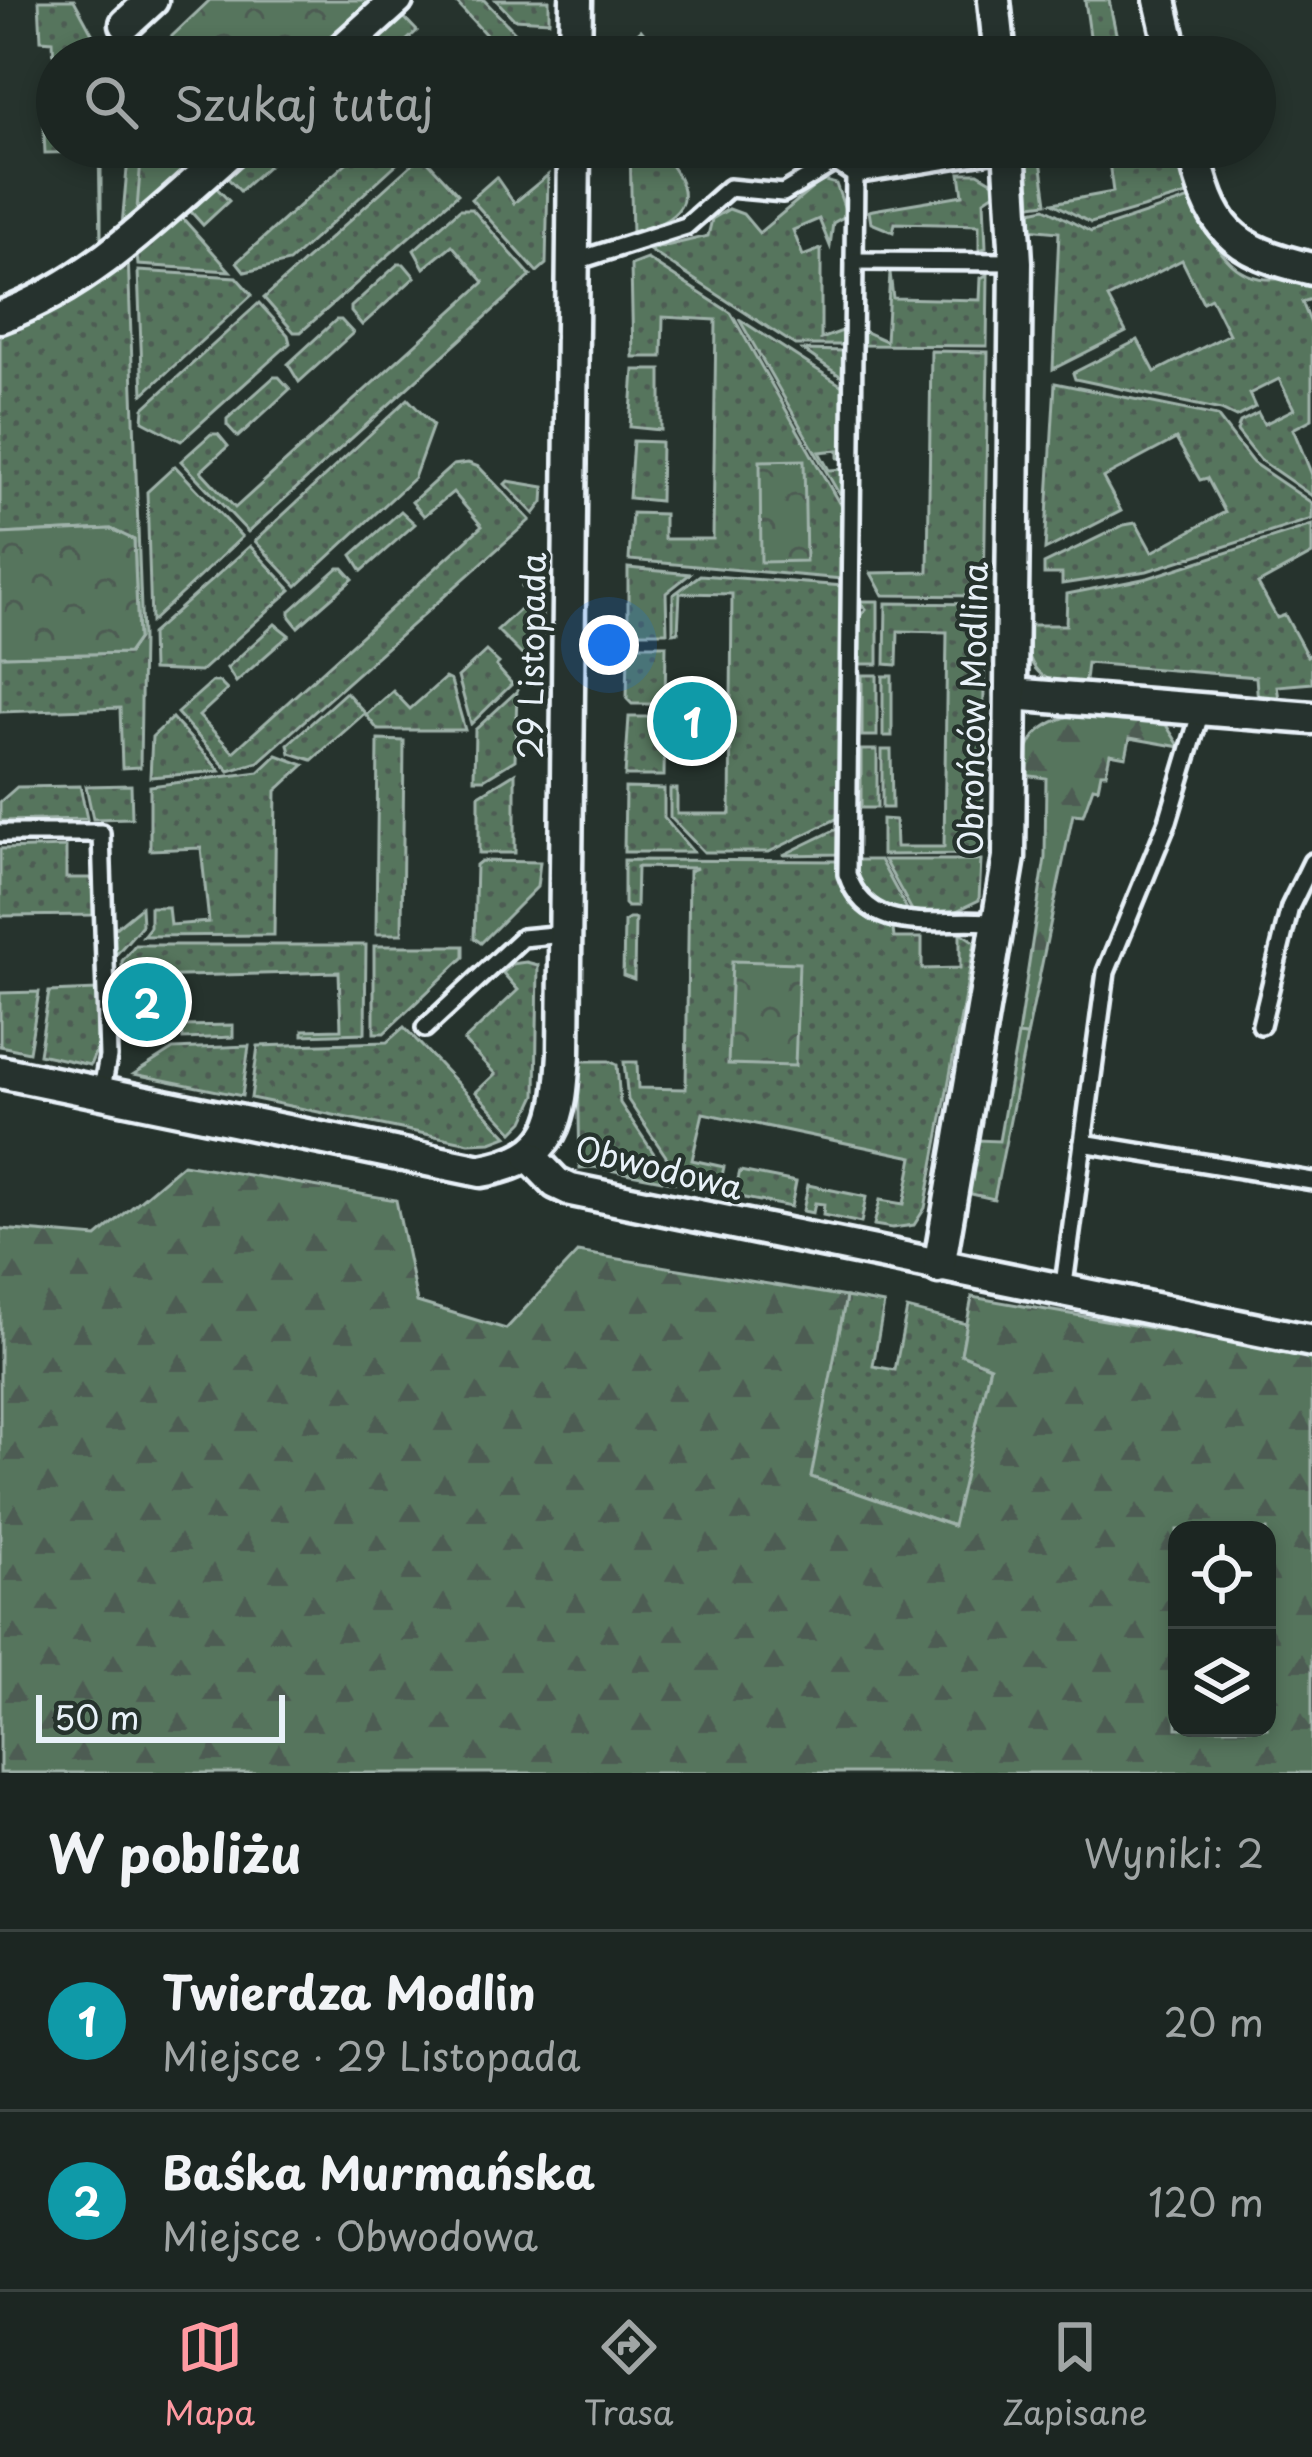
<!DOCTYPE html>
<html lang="pl">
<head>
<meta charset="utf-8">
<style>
	body { margin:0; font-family:"Playpen Sans",sans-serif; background:#252e2a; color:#f1f3f6 }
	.controls { position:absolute; right:36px; bottom:36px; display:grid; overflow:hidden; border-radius:24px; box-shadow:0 6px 18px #0003 }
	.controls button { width:108px; height:108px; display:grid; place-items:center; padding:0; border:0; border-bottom:3px solid #3a4340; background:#1c2622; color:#f1f3f6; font:60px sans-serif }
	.scale { position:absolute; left:36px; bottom:30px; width:249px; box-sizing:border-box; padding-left:12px; border:6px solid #e8f1f8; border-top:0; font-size:33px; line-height:42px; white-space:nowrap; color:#e8f1f8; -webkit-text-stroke:9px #26332d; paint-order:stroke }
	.you { position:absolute; left:609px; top:645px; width:42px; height:42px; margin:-30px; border:9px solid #fff; border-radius:50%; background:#1a73e8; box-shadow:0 0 0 18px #1a73e833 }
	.badge { display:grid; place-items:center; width:78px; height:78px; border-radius:50%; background:#ff9aa2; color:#fff; font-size:39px; font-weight:700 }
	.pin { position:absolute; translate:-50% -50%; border:6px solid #fff; box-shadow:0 3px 12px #0006 }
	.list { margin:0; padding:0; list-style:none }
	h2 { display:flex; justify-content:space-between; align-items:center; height:156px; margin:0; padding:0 48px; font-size:51px }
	h2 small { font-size:39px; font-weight:400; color:#a0a5a5 }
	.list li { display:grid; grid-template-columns:78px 1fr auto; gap:36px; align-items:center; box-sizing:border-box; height:180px; padding:0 48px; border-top:3px solid #3a4340 }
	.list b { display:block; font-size:45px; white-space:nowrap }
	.list p { margin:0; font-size:39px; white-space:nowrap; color:#a0a5a5 }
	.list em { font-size:39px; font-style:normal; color:#a0a5a5 }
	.icon { flex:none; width:66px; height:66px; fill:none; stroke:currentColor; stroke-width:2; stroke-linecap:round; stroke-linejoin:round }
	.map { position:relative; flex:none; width:1312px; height:1773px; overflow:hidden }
	.search { position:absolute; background:#1c2622; box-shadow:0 6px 18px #0003; left:36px; right:36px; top:36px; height:132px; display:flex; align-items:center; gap:30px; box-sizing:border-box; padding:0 42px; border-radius:66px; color:#a0a5a5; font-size:45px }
	.sheet { height:516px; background:#1c2622 }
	nav { display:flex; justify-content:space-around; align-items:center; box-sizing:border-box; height:168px; border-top:3px solid #3a4340; background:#1c2622; font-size:33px; color:#a0a5a5 }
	nav a { display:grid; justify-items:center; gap:6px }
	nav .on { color:#ff9aa2 }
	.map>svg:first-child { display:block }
	.grass { fill:url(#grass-dots); stroke:#9fb2aa; stroke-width:3 }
	.forest { fill:url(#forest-firs); stroke:#9fb2aa; stroke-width:3; fill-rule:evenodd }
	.park { fill:url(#park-crowns); stroke:#9fb2aa; stroke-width:3 }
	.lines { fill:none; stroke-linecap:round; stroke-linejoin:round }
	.lane-casing { stroke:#e8f1f8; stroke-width:24 }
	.street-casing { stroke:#e8f1f8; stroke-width:39 }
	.lane { stroke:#26332d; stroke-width:15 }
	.street { stroke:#26332d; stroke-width:30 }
	.labels { text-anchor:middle; stroke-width:9; stroke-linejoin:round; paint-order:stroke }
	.street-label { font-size:33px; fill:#e8f1f8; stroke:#26332d }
</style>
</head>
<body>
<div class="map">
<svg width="1312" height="1773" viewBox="0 0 1312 1773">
	<defs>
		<pattern id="grass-dots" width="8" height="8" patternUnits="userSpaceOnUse" patternTransform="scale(3)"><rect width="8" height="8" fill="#56745d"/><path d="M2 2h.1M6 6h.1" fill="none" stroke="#4d5c53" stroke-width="1.8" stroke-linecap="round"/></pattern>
		<pattern id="forest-firs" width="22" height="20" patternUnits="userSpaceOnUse" patternTransform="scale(3)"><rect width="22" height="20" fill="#56745d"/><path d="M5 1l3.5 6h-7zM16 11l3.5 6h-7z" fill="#4d5c53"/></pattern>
		<pattern id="park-crowns" width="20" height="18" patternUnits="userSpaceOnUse" patternTransform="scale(3)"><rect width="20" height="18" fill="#56745d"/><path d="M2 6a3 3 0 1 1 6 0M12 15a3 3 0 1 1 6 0" fill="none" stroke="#4d5c53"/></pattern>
	</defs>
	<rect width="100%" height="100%" fill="#26332d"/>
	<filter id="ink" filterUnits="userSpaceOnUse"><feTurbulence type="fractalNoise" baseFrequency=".00833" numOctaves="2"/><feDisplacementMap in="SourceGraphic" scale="24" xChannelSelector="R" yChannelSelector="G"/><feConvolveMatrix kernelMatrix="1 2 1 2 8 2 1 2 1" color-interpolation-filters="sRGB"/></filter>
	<g filter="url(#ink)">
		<!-- grass -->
		<g class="grass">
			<path d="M39,0H74L100,48V57H57V147H101V242L99,152L45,153L43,110L56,109L53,41L41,40Z"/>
			<path d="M454,0H484L527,45L513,57H463L486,35Z"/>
			<path d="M496,0H549V21L514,19Z"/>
			<path d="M1085,0H1109L1121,57H1093Z"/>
			<path d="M398,11L417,31L388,57H347Z"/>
			<path d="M641,30L656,48L647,57H592L620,48Z"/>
			<path d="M129,147H220L121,237Z"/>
			<path d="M248,147H289L240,191L221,171Z"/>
			<path d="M364,147H415L289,262L245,272L237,262Z"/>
			<path d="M630,147H656C699,193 692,217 632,234Z"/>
			<path d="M1107,147H1178L1186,155L1194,193L1091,223L1053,203L1113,192Z"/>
			<path d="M1040,153L1047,203L1031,205L1030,189L1023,191L1021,160Z"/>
			<path d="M422,155L458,194L301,332H294L264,298Z"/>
			<path d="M960,173H978L995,183L996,192L984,200L986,248L979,250V225L895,223L893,232L871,223L869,211L873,210L963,195Z"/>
			<path d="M548,175L546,264L537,272L471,199L496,177L514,203Z"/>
			<path d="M822,180L836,184L847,215L833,223L830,246L819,219L793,230L803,256L821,249V339L845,330L844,345H795L649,250L708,236L712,219L729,209L743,214L759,233Z"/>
			<path d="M210,181L229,201L203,225L184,204Z"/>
			<path d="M1193,198C1207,230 1225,277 1266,279C1284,280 1296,275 1312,285V299L1302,302L1312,326V419L1293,429L1312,475V496L1260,460L1237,431L1240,422L1258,413L1264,424L1294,409L1279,379L1249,394L1255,407L1236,417L1221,410L1075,379L1073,373L1138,340L1155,372L1229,334L1211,298L1203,302L1182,260L1108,298L1126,332L1053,369L1059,232L1028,229L1026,212L1045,208L1091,232Z"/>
			<path d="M460,209H472L531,276L248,532L181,461L211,434H218L228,446L201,471L235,508L484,282L452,245L424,268L414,250Z"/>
			<path d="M177,212L230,271L138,265L136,247Z"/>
			<path d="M128,255L142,637L140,767L122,768L120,708L0,712V656L128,653L138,638L134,540L111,529L0,534V331Z"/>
			<path d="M647,259L731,313L843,510V579L629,560L632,513L664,514V539H713L716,320L663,317L662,357H633L631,265Z"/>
			<path d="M398,264H404L415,277L362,325L351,312V307Z"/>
			<path d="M138,271L236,277L252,295L143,394Z"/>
			<path d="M890,273L893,298L980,300L981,278L988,274L987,346L861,345V330L886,341Z"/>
			<path d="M259,303L288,335L290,343L181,441L143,421L144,408Z"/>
			<path d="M739,319L844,387L843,459L838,458V450L819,452L829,470L843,469L842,499Z"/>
			<path d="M336,320H341L353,333L299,382L288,364Z"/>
			<path d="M803,350L844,351L843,378Z"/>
			<path d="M931,351L988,352L984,596L883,595L871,573L928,572Z"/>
			<path d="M634,370H661V430L630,427Z"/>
			<path d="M274,377H279L290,389L238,437L227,425V419Z"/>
			<path d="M1055,383L1217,416L1253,463L1312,503V519L1147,571L1062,584V574H1044V564L1124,525L1136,523L1152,552L1225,512L1207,478L1200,480L1176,439L1103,478L1121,511L1045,550Z"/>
			<path d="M408,399L433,425L414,478L297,586L255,541Z"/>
			<path d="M633,441L661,442L660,501L629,498Z"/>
			<path d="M468,463L479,467L530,520L258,762L229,771L177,713L212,682H219L227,690L199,716L233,752L482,526L453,492L424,516L412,502L453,465Z"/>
			<path d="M175,466L242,537L151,622L147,492Z"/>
			<path d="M508,481L544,487L543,502L534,514L505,484Z"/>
			<path d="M401,511L415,524L362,571L352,555Z"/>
			<path d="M1312,525V554L1258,584L1277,618L1285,615L1307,656L1312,654V683L1277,686L1280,705L1258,703L1256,677L1087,663L1084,689C1041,682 1025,672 1025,625H1066L1067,594L1148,578Z"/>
			<path d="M250,546L291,590L200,672L152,670L151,634Z"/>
			<path d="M338,568H343L353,579L298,627L290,617V611Z"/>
			<path d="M628,568L690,574L666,593L667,632H631L628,628Z"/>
			<path d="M700,575L843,586L840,817L769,852H704L670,817V789H677V814H730L732,594L680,593L678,632L673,633V595Z"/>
			<path d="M526,579L542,582V652L530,663L497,630L532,598L522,586Z"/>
			<path d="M859,601H878V664H857L859,617L866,610Z"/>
			<path d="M886,603L985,604L982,854L882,855V819L895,820L896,847H944L947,632L898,631L897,665L885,664Z"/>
			<path d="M275,624L289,635L236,682L227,668Z"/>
			<path d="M631,645H666L665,704H632L627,699L628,649Z"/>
			<path d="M486,651L499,663L496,666L512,684L471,724L458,677Z"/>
			<rect x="862" y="675" width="15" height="61"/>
			<rect x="883" y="676" width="9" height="60"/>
			<path d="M445,678L451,681L465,730H378L366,715L393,691L410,709Z"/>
			<path d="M517,691L515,760L484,779H474L475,730Z"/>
			<path d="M346,692L365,713L312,760L290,753L288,744Z"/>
			<path d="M629,717H665L664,776H625Z"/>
			<path d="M172,718L220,771L150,777L152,737Z"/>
			<path d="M378,740L404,741L402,934H376Z"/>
			<rect x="861" y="750" width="16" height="58"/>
			<path d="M882,750H891L892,808H882Z"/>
			<path d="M277,755L304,765L276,791L274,935L143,936L150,927V907H168L170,925L209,922L201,848L150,850V786L259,772Z"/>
			<path d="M515,773V853H479V795Z"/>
			<path d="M131,785L132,818L93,819L86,786Z"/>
			<path d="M80,786L87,819L0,821V802L17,787Z"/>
			<path d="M625,788L664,789V818L693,852H624Z"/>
			<path d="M839,828V854L783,855Z"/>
			<path d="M66,847V878H90L94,882L95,915L0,916V849Z"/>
			<path d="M624,860L837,861C840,901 854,916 893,929L894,938H922V969L960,968V932L975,942L925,1208L914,1225L892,1228L874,1225L880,1200L904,1204L913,1157L703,1113L692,1160L724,1167L718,1193L686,1186L628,1100L624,1062H637L638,1088L686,1089L689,871L697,868L637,867L636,907H627L624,904Z"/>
			<path d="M855,860H880L909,913C876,908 857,894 855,860Z"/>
			<path d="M884,860H981L979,900L952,913L914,914Z"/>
			<path d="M481,861L540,862L537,887L481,943L474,938L476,865Z"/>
			<path d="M141,907L142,925L114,957V929Z"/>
			<path d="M629,919H635L634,979L623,975L624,922Z"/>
			<path d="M135,945H366L365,1033L303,1035V1030L341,1029L339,972L146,977L148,1026H173V1039L124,1041L122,961Z"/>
			<path d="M374,946H464V957L384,1033H374Z"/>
			<path d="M526,962L538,965L536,1095L524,1121L513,1132L476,1092L495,1074L464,1041L518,990L503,973L512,964Z"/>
			<path d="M97,990L99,1044L90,1065L39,1054L49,992Z"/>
			<path d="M39,992L29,1052L0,1046V993Z"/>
			<path d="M233,1025V1037L183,1039L182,1026Z"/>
			<path d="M404,1027L507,1136L491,1142L469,1143L251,1098L258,1046L387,1042Z"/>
			<path d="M1018,1035L1027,1036L994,1199L967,1193L977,1140L999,1141Z"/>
			<path d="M249,1046L242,1096L134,1074L173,1049Z"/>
			<path d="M578,1061H609L617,1065L620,1103L673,1182L594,1167L580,1168Z"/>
			<path d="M740,1171L796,1182L791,1207L734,1196Z"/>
			<path d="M808,1185L866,1197L861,1223L823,1215L824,1204L815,1203L813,1213L803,1211Z"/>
			<path d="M846,1297L884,1304L873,1366L895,1370L907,1309L967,1324L961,1354L990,1365L954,1526L810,1477Z"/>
		</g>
		<!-- forest -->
		<g class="forest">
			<path d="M1069,716L1166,725L1180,747L1130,738L1126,757L1110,754L1106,773H1101L1098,788L1093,787L1083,815L1073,814L1027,1036L1018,1035L1045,858L1046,778L1024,775C1024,742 1036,726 1069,716Z"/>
			<path d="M183,1164L396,1200L417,1302L506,1329L578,1252L846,1297L811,1477L953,1526L990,1366L961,1354L972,1297L1312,1356V1773H0V1229L97,1237ZM1177,1530H1267V1728H1177Z"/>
		</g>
		<!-- park -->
		<g class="park">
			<path d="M210,0H383L320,57H150Z"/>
			<path d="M142,147H220L136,222Z"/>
			<path d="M804,460L806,561L761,562L760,461Z"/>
			<path d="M111,529L134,540L138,639L128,653L0,656V534Z"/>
			<path d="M732,961L799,963L795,1066L728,1064Z"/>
		</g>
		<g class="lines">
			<!-- lane casing -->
			<g class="lane-casing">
				<g id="lane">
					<path d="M855,175L847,874C870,943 946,914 1000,923"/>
					<path d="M854,261L1016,262"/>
					<path d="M573,262L686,226L729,188L783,193L835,162L855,175L1010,150"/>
					<path d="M0,833H101L108,1057L101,1094"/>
					<path d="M1261,1025L1290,907L1312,862"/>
					<path d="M425,1028L522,938L564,934"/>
					<path d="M1083,1143L1106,972L1168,821L1201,711"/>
					<path d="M1063,1292L1083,1143L1312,1181"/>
				</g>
			</g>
			<!-- street casing -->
			<g class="street-casing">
				<g id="street">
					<path d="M994,0L1000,57"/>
					<path d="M1160,0L1173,57"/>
					<path d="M126,24L152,0"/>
					<path d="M334,57L397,0"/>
					<path d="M575,57L576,0"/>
					<path d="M1193,147C1211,229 1229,250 1312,269"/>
					<path d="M0,317C93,283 162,211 235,147"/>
					<path d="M1011,694L1312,718"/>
					<path d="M0,1072L481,1171C557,1158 560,1119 564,1053L574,147"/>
					<path d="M530,1156L556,1183L571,1190L1312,1341"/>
					<path d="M939,1267L1009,857L1016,262L1009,147"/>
				</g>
			</g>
			<!-- lane -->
			<use href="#lane" class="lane"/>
			<!-- street -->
			<use href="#street" class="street"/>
		</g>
	</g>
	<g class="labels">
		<!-- street labels -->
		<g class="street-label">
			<text transform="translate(532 656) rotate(-89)" y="12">29 Listopada</text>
			<text transform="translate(973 709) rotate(-89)" y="12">Obrońców Modlina</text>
			<text transform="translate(659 1168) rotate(14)" y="12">Obwodowa</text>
		</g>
	</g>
</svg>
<div class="controls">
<button><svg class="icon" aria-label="locate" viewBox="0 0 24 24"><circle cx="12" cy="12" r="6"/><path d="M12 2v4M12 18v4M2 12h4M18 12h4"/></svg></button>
<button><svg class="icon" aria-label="layers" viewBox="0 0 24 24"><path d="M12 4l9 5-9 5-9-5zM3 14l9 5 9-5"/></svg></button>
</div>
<div class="scale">50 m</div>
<div class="you"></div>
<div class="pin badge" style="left:692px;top:721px;background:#0f9aa8">1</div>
<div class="pin badge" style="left:147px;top:1002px;background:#0f9aa8">2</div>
<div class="search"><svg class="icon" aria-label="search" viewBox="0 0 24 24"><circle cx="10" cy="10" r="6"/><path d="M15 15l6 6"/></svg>Szukaj tutaj</div>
</div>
<section class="sheet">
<h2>W pobliżu<small>Wyniki: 2</small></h2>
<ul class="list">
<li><span class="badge" style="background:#0f9aa8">1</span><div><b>Twierdza Modlin</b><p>Miejsce · 29 Listopada</p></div><em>20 m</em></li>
<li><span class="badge" style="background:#0f9aa8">2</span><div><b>Baśka Murmańska</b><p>Miejsce · Obwodowa</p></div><em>120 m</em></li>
</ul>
</section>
<nav>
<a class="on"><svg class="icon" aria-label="map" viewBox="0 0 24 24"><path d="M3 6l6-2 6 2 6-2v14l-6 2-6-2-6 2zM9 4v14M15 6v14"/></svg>Mapa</a>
<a><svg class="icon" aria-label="directions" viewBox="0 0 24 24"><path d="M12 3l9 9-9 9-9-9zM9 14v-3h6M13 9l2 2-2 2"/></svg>Trasa</a>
<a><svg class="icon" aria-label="saved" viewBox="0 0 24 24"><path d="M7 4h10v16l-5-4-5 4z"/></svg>Zapisane</a>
</nav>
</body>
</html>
